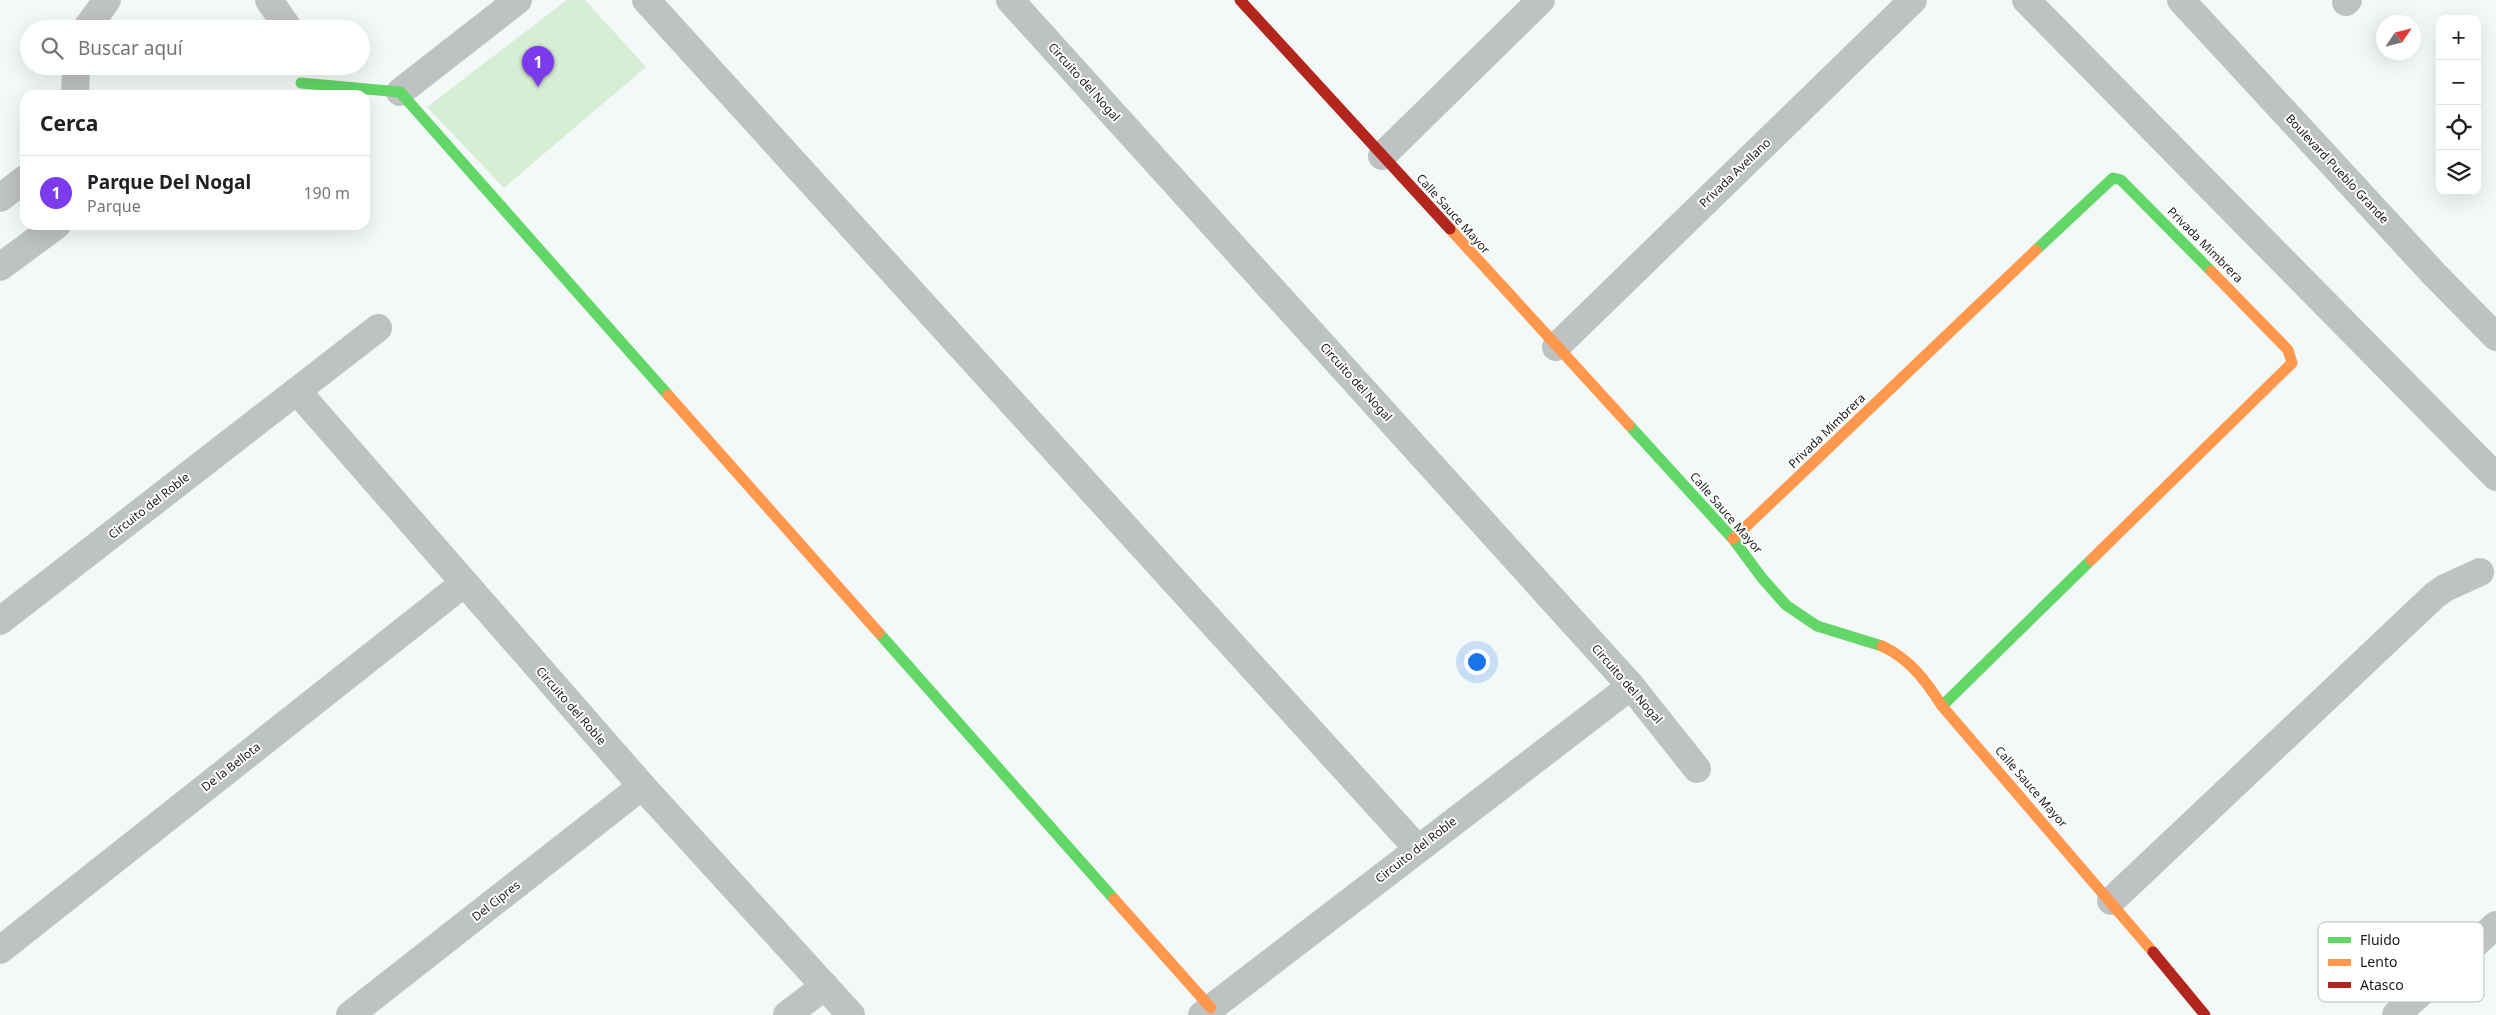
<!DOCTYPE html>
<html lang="es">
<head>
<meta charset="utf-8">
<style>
	body { margin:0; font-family:"Noto Sans",sans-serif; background:#f2f2f2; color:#202124 }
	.controls { position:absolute; right:15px; top:15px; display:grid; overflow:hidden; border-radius:10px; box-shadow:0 5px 20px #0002 }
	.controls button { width:45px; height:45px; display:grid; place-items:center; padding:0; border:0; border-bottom:1px solid #e0e0e0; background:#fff; color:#202124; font:25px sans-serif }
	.compass { position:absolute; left:2376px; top:15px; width:45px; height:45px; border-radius:50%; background:#fff; box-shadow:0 5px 20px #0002; rotate:55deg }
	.you { position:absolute; left:1476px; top:661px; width:18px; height:18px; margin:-12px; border:4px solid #fff; border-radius:50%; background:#1a73e8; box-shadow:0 0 0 8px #1a73e833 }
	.badge { display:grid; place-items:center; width:32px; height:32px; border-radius:50%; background:#7c3aed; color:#fff; font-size:16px; font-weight:700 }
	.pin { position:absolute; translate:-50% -41px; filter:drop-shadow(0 1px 2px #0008) }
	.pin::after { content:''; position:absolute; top:26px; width:18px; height:15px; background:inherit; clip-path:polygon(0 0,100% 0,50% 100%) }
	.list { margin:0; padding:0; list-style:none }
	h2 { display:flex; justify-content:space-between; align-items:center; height:65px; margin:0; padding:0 20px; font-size:21px }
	h2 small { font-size:16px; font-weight:400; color:#757577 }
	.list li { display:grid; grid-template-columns:32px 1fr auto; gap:15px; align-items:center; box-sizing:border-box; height:75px; padding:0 20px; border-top:1px solid #e0e0e0 }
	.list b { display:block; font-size:19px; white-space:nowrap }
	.list p { margin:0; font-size:16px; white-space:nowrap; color:#757577 }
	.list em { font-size:16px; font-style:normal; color:#757577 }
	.icon { flex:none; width:28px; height:28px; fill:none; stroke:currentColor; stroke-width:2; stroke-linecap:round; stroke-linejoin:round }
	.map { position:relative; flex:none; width:2496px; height:1015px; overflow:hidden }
	.search { position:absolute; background:#fff; box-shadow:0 5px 20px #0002; left:20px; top:20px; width:350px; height:55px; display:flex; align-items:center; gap:12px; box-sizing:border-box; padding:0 18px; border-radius:28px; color:#757577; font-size:19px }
	.panel { position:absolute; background:#fff; box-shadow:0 5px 20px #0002; left:20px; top:90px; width:350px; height:140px; border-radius:15px }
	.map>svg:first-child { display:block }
	.green { fill:#d6eed4 }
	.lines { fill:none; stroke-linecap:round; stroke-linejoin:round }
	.street { stroke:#bfc2c2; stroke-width:28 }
	.fast { stroke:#63d668; stroke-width:11 }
	.slow { stroke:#ff974d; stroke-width:11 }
	.jam { stroke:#b3261e; stroke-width:11 }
	.labels { text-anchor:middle; stroke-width:4; stroke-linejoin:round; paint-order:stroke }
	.street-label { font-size:12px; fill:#171b1a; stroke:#fff }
	.key { fill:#fff; stroke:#b9bbba; stroke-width:1 }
	.key-label { font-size:14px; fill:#171b1a }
</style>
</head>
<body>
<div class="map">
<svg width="2496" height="1015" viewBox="0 0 2496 1015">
	<rect width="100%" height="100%" fill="#f3f9f8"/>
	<!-- green -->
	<path class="green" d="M567,0H585L646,67L504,188L427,107Z"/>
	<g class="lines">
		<!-- street -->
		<g class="street">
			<path d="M269,0L289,29"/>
			<path d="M646,0L1418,849"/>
			<path d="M1010,0L1631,686L1697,769"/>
			<path d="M2026,0L2496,477"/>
			<path d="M2181,0L2434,274L2496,337"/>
			<path d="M2346,2L2348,0"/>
			<path d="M86,29L107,0"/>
			<path d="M400,92L518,0"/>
			<path d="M75,95L76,66"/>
			<path d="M1382,156L1541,0"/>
			<path d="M0,198L25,179"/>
			<path d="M0,267L57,225"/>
			<path d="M1556,347L1913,0"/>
			<path d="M297,391L642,786L851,1015"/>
			<path d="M0,621L378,328"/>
			<path d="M2111,901L2435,595L2445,588L2480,572"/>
			<path d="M0,950L463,584"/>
			<path d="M350,1015L642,786"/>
			<path d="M787,1015L825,986"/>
			<path d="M1202,1015L1631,686"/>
			<path d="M2396,1015L2496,925"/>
		</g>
		<!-- fast -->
		<g class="fast">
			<path d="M301,83L400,92L668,395"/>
			<path d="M2036,250L2113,178L2121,180L2211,271"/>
			<path d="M1629,425L1733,539L1762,578L1786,605L1817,626L1882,646"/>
			<path d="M879,633L1114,899"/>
			<path d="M1942,706L2091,560"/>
		</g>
		<!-- slow -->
		<g class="slow">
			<path d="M1450,229L1629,425"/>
			<path d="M668,395L879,633"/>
			<path d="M1733,539L2036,250"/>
			<path d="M2091,560L2292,363L2288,350L2211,271"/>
			<path d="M1882,646C1910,659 1926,681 1942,706L2153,952"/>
			<path d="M1114,899L1211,1008"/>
		</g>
		<!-- jam -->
		<g class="jam">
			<path d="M1240,0L1450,229"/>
			<path d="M2153,952L2205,1015"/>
		</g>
	</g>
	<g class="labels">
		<!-- street labels -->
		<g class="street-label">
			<text transform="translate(1084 82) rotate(48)" y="4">Circuito del Nogal</text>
			<text transform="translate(2337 169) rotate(47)" y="4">Boulevard Pueblo Grande</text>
			<text transform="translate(1735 173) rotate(-44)" y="4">Privada Avellano</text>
			<text transform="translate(1453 214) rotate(48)" y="4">Calle Sauce Mayor</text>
			<text transform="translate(2205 245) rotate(45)" y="4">Privada Mimbrera</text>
			<text transform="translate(1356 382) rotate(48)" y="4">Circuito del Nogal</text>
			<text transform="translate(1827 431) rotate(-44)" y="4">Privada Mimbrera</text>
			<text transform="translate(149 506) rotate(-38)" y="4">Circuito del Roble</text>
			<text transform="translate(1726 513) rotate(49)" y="4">Calle Sauce Mayor</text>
			<text transform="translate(1627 684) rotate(49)" y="4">Circuito del Nogal</text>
			<text transform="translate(571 706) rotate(49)" y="4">Circuito del Roble</text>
			<text transform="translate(231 767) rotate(-38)" y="4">De la Bellota</text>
			<text transform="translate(2031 787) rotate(49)" y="4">Calle Sauce Mayor</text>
			<text transform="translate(1416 850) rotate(-38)" y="4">Circuito del Roble</text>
			<text transform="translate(496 901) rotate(-38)" y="4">Del Cipres</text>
		</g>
	</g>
	<!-- legend -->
	<rect x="2318" y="922" width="166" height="80" rx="8" class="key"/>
	<rect x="2328" y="937" width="23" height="6" fill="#63d668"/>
	<rect x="2328" y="959" width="23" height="7" fill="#ff974d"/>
	<rect x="2328" y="982" width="23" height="6" fill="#b3261e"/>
	<g class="key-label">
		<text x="2360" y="945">Fluido</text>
		<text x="2360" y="967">Lento</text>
		<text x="2360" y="990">Atasco</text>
	</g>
</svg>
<div class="controls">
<button>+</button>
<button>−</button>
<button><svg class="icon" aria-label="locate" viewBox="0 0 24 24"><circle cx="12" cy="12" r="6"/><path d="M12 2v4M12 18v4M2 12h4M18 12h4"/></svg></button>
<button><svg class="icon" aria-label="layers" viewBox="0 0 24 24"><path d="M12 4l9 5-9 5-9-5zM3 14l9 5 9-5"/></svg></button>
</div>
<svg class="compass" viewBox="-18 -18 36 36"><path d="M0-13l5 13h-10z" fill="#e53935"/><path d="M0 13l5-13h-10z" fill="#757577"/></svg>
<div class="you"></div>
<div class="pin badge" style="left:538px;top:87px">1</div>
<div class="search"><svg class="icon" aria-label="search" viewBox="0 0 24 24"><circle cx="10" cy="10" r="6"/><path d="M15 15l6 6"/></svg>Buscar aquí</div>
<section class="panel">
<h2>Cerca<small></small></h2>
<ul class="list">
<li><span class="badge">1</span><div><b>Parque Del Nogal</b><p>Parque</p></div><em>190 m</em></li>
</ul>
</section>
</div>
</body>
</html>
